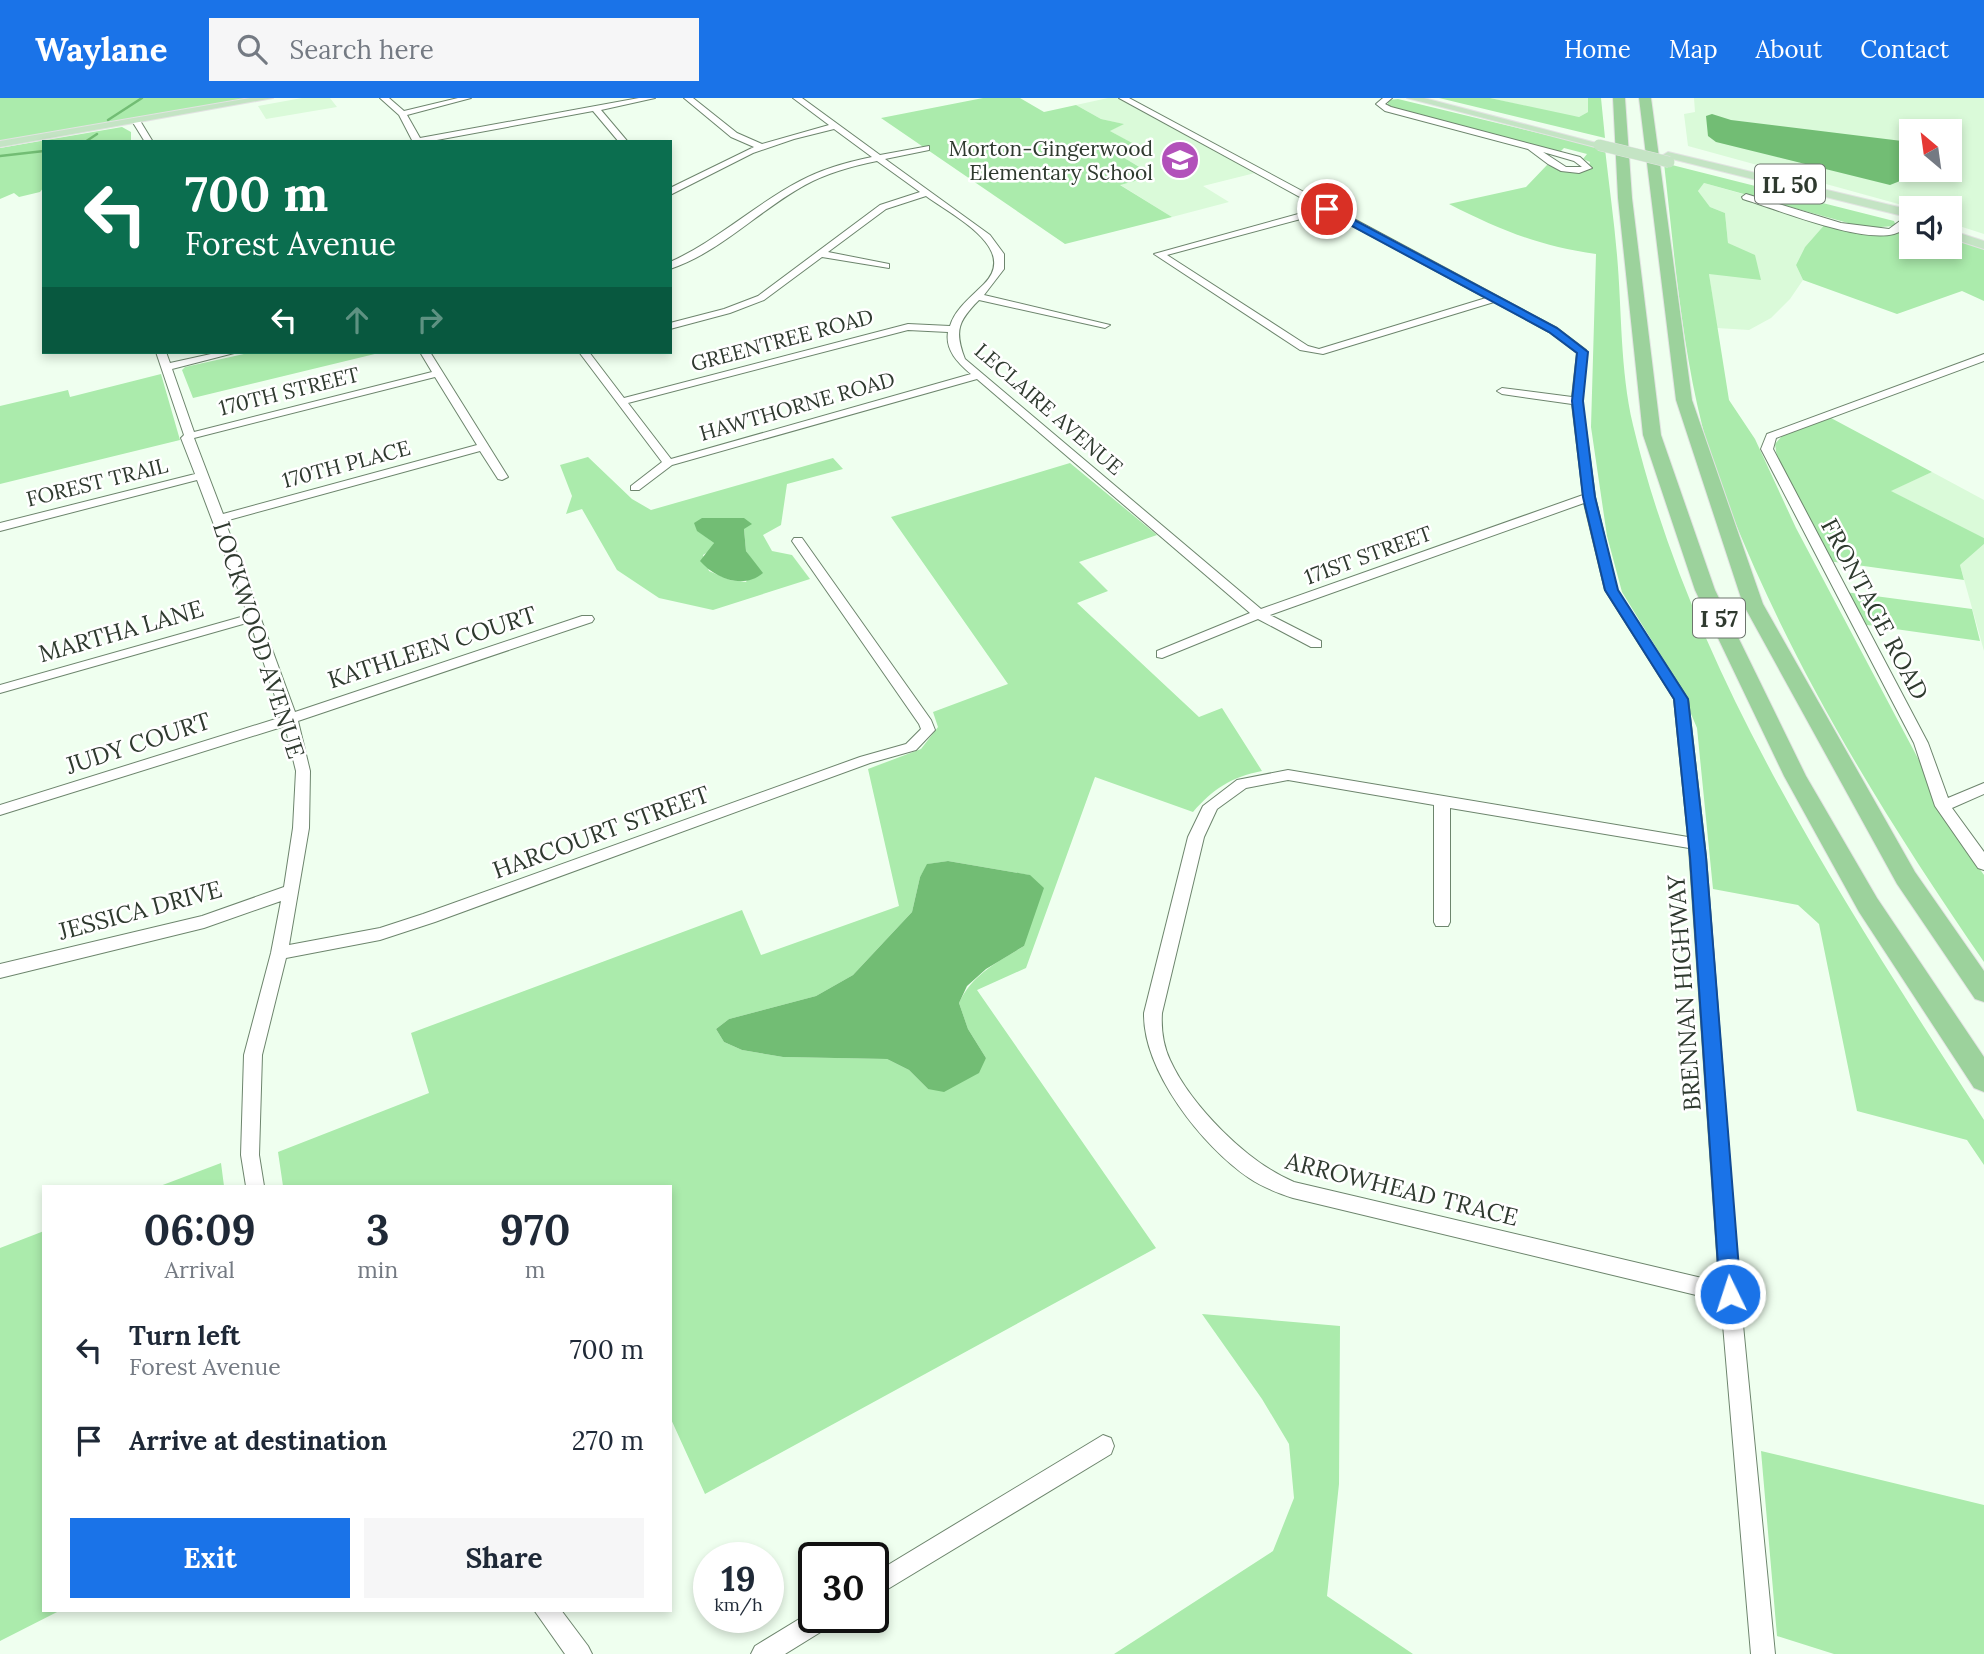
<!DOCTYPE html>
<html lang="en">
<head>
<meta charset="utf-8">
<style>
	body { margin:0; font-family:Lora,serif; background:#f6f6f7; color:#1f2937; height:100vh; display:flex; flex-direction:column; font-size:26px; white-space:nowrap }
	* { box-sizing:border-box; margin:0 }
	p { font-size:23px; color:#747a83 }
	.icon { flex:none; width:38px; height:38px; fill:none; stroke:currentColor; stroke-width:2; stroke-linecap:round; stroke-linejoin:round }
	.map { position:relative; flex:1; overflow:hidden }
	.drawer { position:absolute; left:42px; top:1087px; width:630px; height:427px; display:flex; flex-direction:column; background:#fff; border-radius:0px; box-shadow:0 4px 10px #0003 }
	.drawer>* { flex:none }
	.banner { position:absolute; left:42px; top:42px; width:630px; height:214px; border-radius:0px; box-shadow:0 4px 10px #0003; background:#0b6e4f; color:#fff; overflow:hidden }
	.needle { width:46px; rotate:331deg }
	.buttons { position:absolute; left:1899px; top:21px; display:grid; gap:14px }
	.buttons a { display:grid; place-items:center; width:63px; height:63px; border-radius:0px; background:#fff; box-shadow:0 4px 10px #0003; font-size:35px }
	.speed { position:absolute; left:693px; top:1444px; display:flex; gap:14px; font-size:35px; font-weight:700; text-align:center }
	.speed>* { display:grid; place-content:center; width:91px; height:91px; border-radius:50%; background:#fff; box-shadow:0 4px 10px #0003; line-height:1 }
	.speed small { font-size:18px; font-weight:400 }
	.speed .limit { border:4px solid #111; border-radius:10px; background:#fff; color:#111 }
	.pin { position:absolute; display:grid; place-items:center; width:60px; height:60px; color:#fff; margin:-30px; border:4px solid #fff; border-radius:50%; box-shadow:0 2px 7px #0007 }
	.me { position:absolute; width:77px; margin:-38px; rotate:356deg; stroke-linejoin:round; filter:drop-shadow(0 0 5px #0008) }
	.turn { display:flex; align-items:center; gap:24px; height:147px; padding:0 28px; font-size:32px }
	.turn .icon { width:91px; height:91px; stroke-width:2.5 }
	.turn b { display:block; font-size:49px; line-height:60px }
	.lanes { display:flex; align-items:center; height:66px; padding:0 28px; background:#0003; justify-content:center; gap:35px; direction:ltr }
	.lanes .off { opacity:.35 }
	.eta { display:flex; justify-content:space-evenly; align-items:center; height:119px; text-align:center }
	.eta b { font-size:42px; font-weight:800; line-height:49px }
	.cta { display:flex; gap:14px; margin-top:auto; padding:14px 28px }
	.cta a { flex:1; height:80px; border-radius:0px; background:#1a73e8; color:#fff; font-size:28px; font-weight:800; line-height:80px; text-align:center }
	.cta a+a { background:#f6f6f7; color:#1f2937 }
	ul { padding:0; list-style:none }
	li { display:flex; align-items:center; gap:21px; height:91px; padding:0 28px }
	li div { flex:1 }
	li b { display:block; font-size:26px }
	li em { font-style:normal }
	header { display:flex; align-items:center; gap:42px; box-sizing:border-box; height:98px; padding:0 35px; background:#1a73e8; color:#fff }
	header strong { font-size:33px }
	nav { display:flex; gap:38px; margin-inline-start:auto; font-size:24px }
	.search { width:490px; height:63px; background:#f6f6f7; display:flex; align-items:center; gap:18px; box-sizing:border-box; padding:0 24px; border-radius:0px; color:#747a83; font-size:26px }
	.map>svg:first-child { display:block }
	.built { fill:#dafad9; fill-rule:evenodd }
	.green { fill:#abebac; fill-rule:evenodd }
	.water { fill:#72bd74 }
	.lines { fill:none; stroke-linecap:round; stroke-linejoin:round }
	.stream { stroke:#72bd74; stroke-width:2.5 }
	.minor-casing { stroke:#6d856d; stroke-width:2 }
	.major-casing { stroke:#e2e3e2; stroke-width:2 }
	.highway-casing { stroke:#e2e3e2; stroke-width:2 }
	.minor { fill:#fff; fill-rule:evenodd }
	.major { fill:#c4e4c4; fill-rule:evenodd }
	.highway { fill:#9cd29c; fill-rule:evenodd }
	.major-bridge-casing { stroke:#e2e3e2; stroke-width:12; stroke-linecap:butt }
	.major-bridge { stroke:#c4e4c4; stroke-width:11 }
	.route { fill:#1a73e8; stroke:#114b97; stroke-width:2 }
	.labels { text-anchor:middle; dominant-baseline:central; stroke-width:5; stroke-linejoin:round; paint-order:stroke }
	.far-poi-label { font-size:21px; fill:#2f3a2f; stroke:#fff; text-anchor:end }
	.far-street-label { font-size:21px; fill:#2f3a2f; stroke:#fff }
	.shield { fill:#fff; stroke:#6d756d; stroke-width:2 }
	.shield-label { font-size:23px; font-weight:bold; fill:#2f3a2f }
	.street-label { font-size:24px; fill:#2f3a2f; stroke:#fff }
</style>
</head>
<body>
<header>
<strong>Waylane</strong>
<div class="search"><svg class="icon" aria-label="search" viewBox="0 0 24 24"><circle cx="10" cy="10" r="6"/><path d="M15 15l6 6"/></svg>Search here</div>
<nav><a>Home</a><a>Map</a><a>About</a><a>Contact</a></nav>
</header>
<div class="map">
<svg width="1984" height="1556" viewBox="0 0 1984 1556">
	<rect width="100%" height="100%" fill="#efffef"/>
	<path class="built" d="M302 0H330L337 9 266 21 258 8Z
		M1108 0H1117L1255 75 1203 88 1229 104 1172 119 1119 86 1145 80 1137 75 1145 72 1110 52 1133 46 1110 33 1123 26 1101 21 1076 7Z
		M1490 0H1588V14L1579 19 1568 18Z
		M1694 0H1984V136L1950 125V110H1913L1688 48 1684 16 1695 14ZM1911 33H1950V72H1911Z
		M1704 85 1830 121 1805 149 1796 167 1803 182 1790 201 1771 220 1749 232 1717 230 1709 176 1728 145 1725 115 1710 109 1698 93Z
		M1932 374 1984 402V440L1890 393Z
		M1984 446V553L1960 467Z"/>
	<path class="green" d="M0 0H253L0 43Z
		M983 0H1020L1044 14 1076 7 1101 21 1124 26 1110 33 1134 46 1111 52 1146 73 1138 75 1146 80 1120 87 1172 119 1065 146 881 20Z
		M1439 0H1490L1579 19 1588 14V0H1601L1605 40Z
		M1398 1 1605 51C1609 87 1614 122 1617 157 1622 214 1620 271 1633 327 1693 578 1846 808 1984 1022V1067L1967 1042 1857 1013 1819 826 1798 807 1713 791 1697 630 1678 585 1622 494 1607 438 1591 329 1596 156C1539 148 1500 132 1449 106L1526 89 1547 67 1572 74 1588 72 1590 64 1583 61 1587 56 1564 50 1560 54 1388 8V2Z
		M122 29 131 34V44H44V89L40 94 19 99 14 95 0 101V50Z
		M1664 65 1894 123 1896 128 1866 130 1704 85 1698 93 1710 109 1725 115 1728 145 1755 157 1761 182 1709 176 1729 302 1755 341 1796 430 1967 753 1984 777V864C1898 739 1817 610 1755 471 1735 425 1714 376 1702 327 1681 242 1674 153 1664 65Z
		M1827 124 1880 137 1911 132V149H1950V139L1984 151V203L1962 193 1897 216 1803 182 1796 167 1805 149Z
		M253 254H383L193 300 182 272 185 269Z
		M161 276 180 342 0 386V308L68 292 70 299Z
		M1831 320 1932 374 1891 393 1984 440V446L1960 467 1964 482 1828 463 1777 360 1775 346 1782 338Z
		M588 359 632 401 651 412 833 360 843 371 787 386 781 427 763 437 772 453 792 457 810 481 713 512 659 500 617 472 582 411 566 416 572 398 560 367ZM744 431 746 453 755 466 746 484 730 482 709 473 703 457 710 453 714 445 698 433Z
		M1070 365 1157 437 1079 464 1108 493 1077 505 1199 619 1222 610 1262 673C1231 679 1213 691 1193 714L1095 679 1026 870 977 892 1156 1150 705 1396 670 1319V1088H283L278 1054 429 995 411 935 742 812 761 857 899 808 868 671 921 651 938 629 933 614 1008 586 891 419ZM948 763 1029 777 1024 848C998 864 972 876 959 905L968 931 986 960 928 991 909 972 887 961 783 959 742 952 724 944 716 931 729 921 816 898 853 877 912 814 920 779 928 766Z
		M1845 494 1972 511 1980 543 1860 526Z
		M221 1065 224 1088H160Z
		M44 1133V1512H61L0 1543V1150Z
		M1202 1216 1340 1228 1339 1386 1327 1498 1413 1556H1114L1273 1453 1294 1400 1289 1346 1262 1301Z
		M1761 1353 1984 1407V1556H1834L1777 1538Z"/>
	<path class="water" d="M1712 16 1731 22 1902 43 1905 70 1900 83 1890 87 1716 44 1708 38 1706 18Z
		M702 420H744L752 426 744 431 746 453 763 475C743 492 715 480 700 463L714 445 697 433 694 425Z
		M948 763 1030 777 1044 790 1024 848 986 871 967 888 959 905 968 931 986 960 979 975 944 994 928 991 909 972 887 961 783 959 742 952 724 944 716 931 729 921 816 898 853 877 912 814 920 779 927 766Z"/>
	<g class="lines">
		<path class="stream" d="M108 22 142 0
			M85 44 97 36
			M0 58 44 53"/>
		<defs>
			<path id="minor" d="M380 0H389L404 13 458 0H471L407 17 420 40 639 0H655L601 12 628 44H619L593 13 426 44H413L399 17Z
				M684 0H693L737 35 762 46 829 27 793 0H802L880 57 929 48V52L885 61 990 137 1004 156V171L984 197 1110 227 1105 230 979 202C958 223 954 233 965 261L1261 511 1583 397 1572 306 1502 296 1497 293 1502 290 1572 299 1577 255 1549 234 1494 204 1323 256 1300 252 1154 156 1320 110 1119 0H1129L1557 230 1586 252 1582 303 1595 399 1617 492 1688 601 1706 759 1740 1196 1775 1556H1751L1721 1203 1293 1100C1278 1095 1262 1089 1249 1080 1202 1048 1143 973 1144 915L1188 739 1203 708 1237 682 1288 672 1688 739 1674 601 1605 492 1584 405 1270 517 1321 543V549H1311L1258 521 1162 560 1157 559V553L1250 515 977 281 672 367 639 392H631V388L662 364 579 254H589L624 300 908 226 950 228C955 211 971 199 984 186 1020 150 951 117 926 98L886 111 828 154 889 166V170L822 159 764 202 730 215 670 231V225L724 211 758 198 880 107 920 94 877 63C852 68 827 75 805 87 759 112 721 154 670 171V164C717 143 754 107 800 83 822 71 847 64 872 59L834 31 794 41 753 55 670 97V90L754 49 731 39ZM1327 114 1486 200 1319 251 1308 248 1167 157ZM908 232 948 234C945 252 958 265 971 276L671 361 628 305ZM1288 682 1434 707V824L1436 828H1448L1450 824V710L1689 750 1719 1184 1294 1084C1248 1065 1191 1008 1170 962 1163 947 1161 931 1162 915L1204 739 1217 711 1246 690Z
				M1383 0H1392L1385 6 1391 9 1580 59 1592 70 1579 75 1561 73 1548 66 1528 51 1385 13 1376 6ZM1543 54 1574 63 1582 69H1566Z
				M136 21H139L153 44H145L132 23Z
				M1746 96 1841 125 1889 131 1904 120H1910L1911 123C1906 129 1902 134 1894 136 1859 145 1779 112 1743 101L1742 99Z
				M156 254H166L170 265 220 254H238L172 271 194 334 432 274 420 254H430L508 379 502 382 498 381 480 353 225 423 295 614 582 518H592L594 521 592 524 298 623 310 673 309 730 289 847 380 830 423 816 860 659 906 646 921 631 919 626 792 443 794 440H802L931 622 935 632 916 652 870 665 435 824 380 842 286 860 262 957 259 1057 264 1088H246L241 1057 244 957 271 855 281 803 204 830 0 880V866L202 818 284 789 293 730 296 673 285 628 0 717V707L282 619 250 524 0 595V587L248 517 197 382 0 433V425L195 376 181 340 184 337ZM435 279 477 347 223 416 194 340Z
				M1984 256V263L1776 340 1773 351 1928 645 1948 700 1984 685V696L1952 710 1984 754V772L1978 770 1935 708 1914 645 1761 351 1767 336Z
				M1103 1337 1111 1340 1114 1348 1111 1356 873 1500V1476Z
				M534 1512H561L588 1548 592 1556H565Z
				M814 1512V1519H836L832 1527 785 1556H751L755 1548Z"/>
			<path id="major" d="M250 0H273L0 49V43Z
				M1407 0H1424L1604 47 1599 50Z
				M1668 54 1911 112V120L1664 59 1663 57Z
				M1950 132 1984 143V151L1950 140Z"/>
			<path id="highway" d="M1613 0H1625L1632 100 1661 337 1715 492 1806 678 1877 800 1984 959V994L1974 990 1859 814 1784 678 1695 492 1643 337 1618 100Z
				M1639 0H1651L1692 302 1763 506 1915 774 1984 873V904L1975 901 1897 786 1743 506 1676 302Z"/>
		</defs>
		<use href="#minor" class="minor-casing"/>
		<use href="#major" class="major-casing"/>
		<use href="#highway" class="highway-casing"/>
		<use href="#minor" class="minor"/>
		<use href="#major" class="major"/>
		<use href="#highway" class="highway"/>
		<defs>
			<path id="major-bridge" d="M1599 47 1669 64"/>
		</defs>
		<use href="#major-bridge" class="major-bridge-casing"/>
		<use href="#major-bridge" class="major-bridge"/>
	</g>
	<path class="route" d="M1324 109H1330L1557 230 1588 254 1583 303 1595 399 1618 492 1688 601 1706 759 1741 1196 1738 1203 1730 1206 1723 1203 1720 1196 1690 759 1674 601 1605 492 1583 399 1572 303 1577 255 1549 234 1324 113Z"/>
	<defs>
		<symbol id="school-disc" viewBox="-11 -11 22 22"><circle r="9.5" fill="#b251ba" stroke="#fff"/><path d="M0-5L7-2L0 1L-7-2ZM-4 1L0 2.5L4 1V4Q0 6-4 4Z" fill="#fff"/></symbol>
	</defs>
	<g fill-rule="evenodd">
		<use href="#school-disc" x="1158" y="40" width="44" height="44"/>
	</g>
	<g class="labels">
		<g class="far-poi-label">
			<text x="1153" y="50">Morton-Gingerwood<tspan x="1153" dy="24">Elementary School</tspan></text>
		</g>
		<g class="far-street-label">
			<text transform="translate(782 242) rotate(-15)">GREENTREE ROAD</text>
			<text transform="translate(289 293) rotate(-14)">170TH STREET</text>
			<text transform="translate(797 308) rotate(-16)">HAWTHORNE ROAD</text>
			<text transform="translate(1049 311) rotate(41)">LECLAIRE AVENUE</text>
			<text transform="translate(346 366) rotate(-15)">170TH PLACE</text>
			<text transform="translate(97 384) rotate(-14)">FOREST TRAIL</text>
			<text transform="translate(1368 457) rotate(-20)">171ST STREET</text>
		</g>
		<g class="shield">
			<rect x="1755" y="66.5" width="70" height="39" rx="5"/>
			<rect x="1693" y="500.5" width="52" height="39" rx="5"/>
		</g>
		<g class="shield-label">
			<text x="1790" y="86">IL 50</text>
			<text x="1719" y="520">I 57</text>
		</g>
		<g class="street-label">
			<text transform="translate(1875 511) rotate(62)">FRONTAGE ROAD</text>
			<text transform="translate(121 533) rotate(-16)">MARTHA LANE</text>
			<text transform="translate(259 542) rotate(72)">LOCKWOOD AVENUE</text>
			<text transform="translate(432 549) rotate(-18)">KATHLEEN COURT</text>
			<text transform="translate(138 645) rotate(-18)">JUDY COURT</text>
			<text transform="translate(601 734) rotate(-20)">HARCOURT STREET</text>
			<text transform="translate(140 812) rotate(-15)">JESSICA DRIVE</text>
			<text transform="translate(1684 895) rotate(-94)">BRENNAN HIGHWAY</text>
			<text transform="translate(1402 1091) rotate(14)">ARROWHEAD TRACE</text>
		</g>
	</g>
</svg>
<div class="buttons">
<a><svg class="needle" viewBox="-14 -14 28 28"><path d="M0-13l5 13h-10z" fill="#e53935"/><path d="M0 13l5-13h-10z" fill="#747a83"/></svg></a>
<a><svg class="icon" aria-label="sound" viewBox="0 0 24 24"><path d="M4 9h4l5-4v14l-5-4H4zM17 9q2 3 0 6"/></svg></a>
</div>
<div class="speed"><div>19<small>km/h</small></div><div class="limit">30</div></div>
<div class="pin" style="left:1327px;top:111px;background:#d93025"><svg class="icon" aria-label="arrive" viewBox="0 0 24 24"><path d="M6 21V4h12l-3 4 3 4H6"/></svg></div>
<svg class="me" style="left:1730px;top:1196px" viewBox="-20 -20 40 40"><circle r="17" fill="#1a73e8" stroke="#fff" stroke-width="3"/><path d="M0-11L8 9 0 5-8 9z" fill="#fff"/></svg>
<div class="banner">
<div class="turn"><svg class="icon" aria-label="left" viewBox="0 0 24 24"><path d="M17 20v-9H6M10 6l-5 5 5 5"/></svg><div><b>700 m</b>Forest Avenue</div></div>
<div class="lanes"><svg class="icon" aria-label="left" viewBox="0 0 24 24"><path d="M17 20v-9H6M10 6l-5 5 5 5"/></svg><svg class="icon off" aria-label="ahead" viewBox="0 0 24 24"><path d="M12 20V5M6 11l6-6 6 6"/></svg><svg class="icon off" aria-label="right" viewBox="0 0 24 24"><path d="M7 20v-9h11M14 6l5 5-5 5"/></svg></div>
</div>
<section class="drawer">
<div class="eta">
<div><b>06:09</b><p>Arrival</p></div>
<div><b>3</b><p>min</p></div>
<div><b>970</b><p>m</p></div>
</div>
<ul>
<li><svg class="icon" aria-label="left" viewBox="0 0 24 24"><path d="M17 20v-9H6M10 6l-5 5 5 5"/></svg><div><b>Turn left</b><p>Forest Avenue</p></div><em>700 m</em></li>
<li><svg class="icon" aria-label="arrive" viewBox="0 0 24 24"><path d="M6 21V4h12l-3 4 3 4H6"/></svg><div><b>Arrive at destination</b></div><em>270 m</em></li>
</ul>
<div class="cta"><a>Exit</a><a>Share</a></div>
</section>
</div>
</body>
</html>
